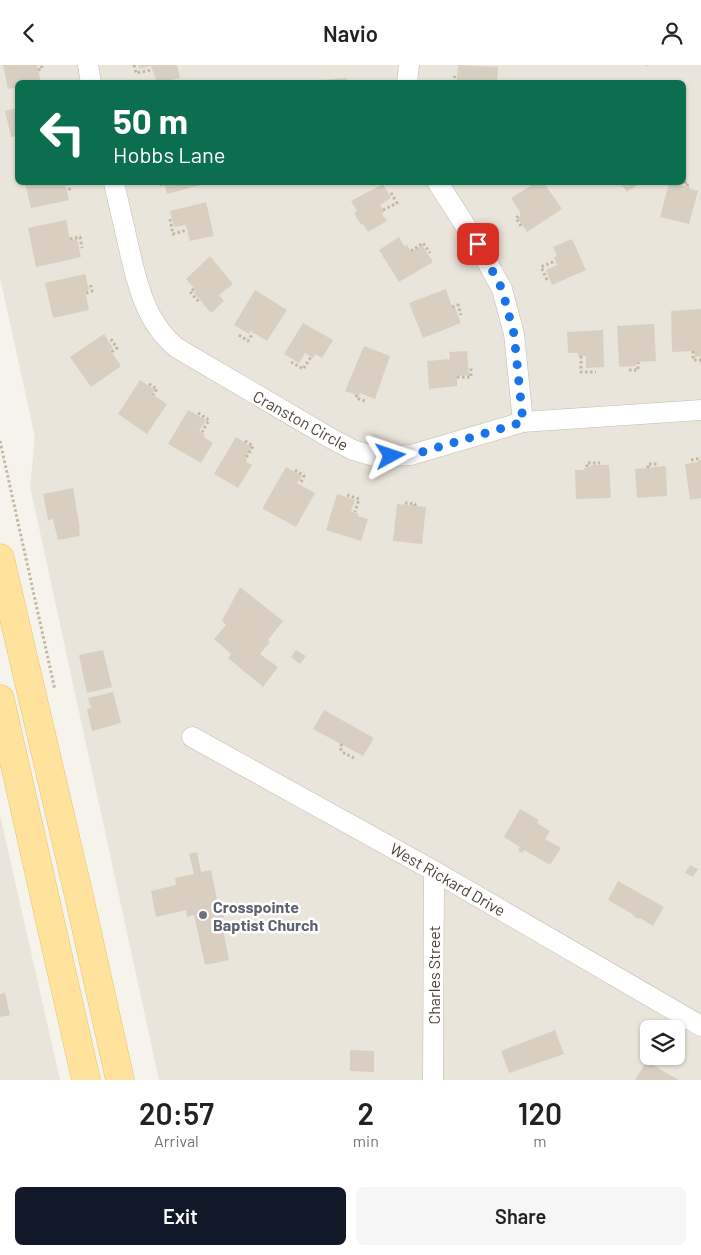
<!DOCTYPE html>
<html lang="en">
<head>
<meta charset="utf-8">
<style>
	body { margin:0; font-family:Barlow,sans-serif; background:#f6f6f6; color:#222; height:100vh; display:flex; flex-direction:column; font-size:19px; white-space:nowrap }
	* { box-sizing:border-box; margin:0 }
	p { font-size:16px; color:#767676 }
	.icon { flex:none; width:28px; height:28px; fill:none; stroke:currentColor; stroke-width:2; stroke-linecap:round; stroke-linejoin:round }
	.map { position:relative; height:1015px; overflow:hidden }
	.details { display:flex; flex-direction:column; background:#fff; flex:1 }
	.details>* { flex:none }
	.banner { position:absolute; left:15px; top:15px; width:671px; height:105px; border-radius:8px; box-shadow:0 1px 4px #0004; background:#0b6e4f; color:#fff; overflow:hidden }
	.controls { position:absolute; left:640px; top:955px; display:grid; gap:10px }
	.controls a { display:grid; place-items:center; width:45px; height:45px; border-radius:8px; background:#fff; box-shadow:0 1px 4px #0004; font-size:25px }
	.pin { position:absolute; display:grid; place-items:center; width:42px; height:42px; color:#fff; margin:-21px; border-radius:10px; box-shadow:0 2px 8px #0006 }
	.me { position:absolute; width:55px; margin:-28px; rotate:85deg; stroke-linejoin:round; filter:drop-shadow(0 0 4px #0008) }
	.turn { display:flex; align-items:center; gap:18px; height:105px; padding:0 15px; font-size:22px }
	.turn .icon { width:65px; height:65px; stroke-width:2.5 }
	.turn b { display:block; font-size:35px; line-height:42px }
	.eta { display:flex; justify-content:space-evenly; align-items:center; height:85px; text-align:center }
	.eta b { font-size:30px; font-weight:600; line-height:35px }
	.button { display:flex; gap:10px; margin-top:auto; padding:10px 15px }
	.button a { flex:1; height:58px; border-radius:8px; background:#111827; color:#fff; font-size:20px; font-weight:600; line-height:58px; text-align:center }
	.button a+a { background:#f6f6f6; color:#222 }
	header { display:flex; justify-content:space-between; align-items:center; height:65px; padding:0 15px; background:#fff; font-size:22px; font-weight:600 }
	.map>svg:first-child { display:block }
	.residential { fill:#eae5da; fill-rule:evenodd }
	.building { fill:#d8cfc1 }
	.lines { fill:none; stroke-linecap:round; stroke-linejoin:round }
	.street-casing { stroke:#c2bbae; stroke-width:21 }
	.primary-casing { stroke:#e6c16a; stroke-width:29 }
	.path { stroke:#c4b79f; stroke-width:3; stroke-dasharray:2.5 2.5; stroke-linecap:butt }
	.street { stroke:#fff; stroke-width:20 }
	.primary { stroke:#ffe39c; stroke-width:28 }
	.route { stroke:#1a73e8; stroke-width:9; stroke-dasharray:0 16.2 }
	.worship-dot { fill:#6b7280; stroke:#fff; stroke-width:2 }
	.labels { text-anchor:middle; dominant-baseline:central; stroke-width:5; stroke-linejoin:round; paint-order:stroke }
	.street-label { font-size:16px; fill:#4b4439; stroke:#fff }
	.worship-label { font-size:16px; font-weight:bold; fill:#5b616d; stroke:#fff; text-anchor:start }
</style>
</head>
<body>
<header><svg class="icon" aria-label="back" viewBox="0 0 24 24"><path d="M15 5l-7 7 7 7"/></svg>Navio<svg class="icon" aria-label="person" viewBox="0 0 24 24"><circle cx="12" cy="8" r="4"/><path d="M4 21q1-7 8-7t8 7"/></svg></header>
<div class="map">
<svg width="701" height="1015" viewBox="0 0 701 1015">
	<rect width="100%" height="100%" fill="#f6f3ec"/>
	<path class="residential" d="M0 0H701V1015H159L30 421 35 372 0 213ZM18 18H684V118H18ZM649 964H676V991H649Z
		M0 750 60 1015H0Z"/>
	<path class="building" d="M3 0H37L41 17 18 18V22L8 24Z
		M138 0H177L180 13 157 18 151 1 139 4Z
		M458 0 498 2 497 18 457 16Z
		M347 13V18H322L321 15Z
		M18 43V71L11 72 5 46Z
		M25 118H65L69 135 31 143Z
		M164 118H203L204 119 167 129Z
		M535 118H544L562 144 527 167 518 153 522 150 511 133Z
		M620 118H640L627 127Z
		M669 118 690 122V124L698 126 689 159 660 152Z
		M383 119 391 133 380 140 384 147 382 149 387 156 368 167 363 159 361 160 354 148 357 146 351 136Z
		M206 137 214 171 190 176 186 160 174 162 170 146Z
		M66 155 70 175 77 174 81 192 36 202 28 163Z
		M399 172 404 181 407 180 411 187 422 180 433 197 399 217 379 185Z
		M572 174 586 205 552 220 546 205 557 200 554 192 557 191 553 182Z
		M210 191 233 219 219 230 224 236 211 248 194 228 196 226 186 214Z
		M85 209 89 225 85 226 89 245 53 253 45 218Z
		M446 224 452 242H455L461 258 423 273 409 238Z
		M255 225 287 245 267 276 251 266 249 269 234 260Z
		M701 244V291L695 292 694 286 672 287 671 246Z
		M303 258 333 275 322 293 315 289 313 293 305 288 299 298 284 289Z
		M654 259 656 296 636 297V301L619 302 617 261Z
		M603 265 604 302 586 303V291H578V288H568L567 267Z
		M104 269 113 283 110 285 121 301 91 322 70 292Z
		M364 281 390 291 375 334 360 328 359 331 345 326Z
		M467 286 469 310 457 311V321L429 324 427 296 450 294 449 287Z
		M140 315 155 325 152 329 167 339 147 369 118 349Z
		M188 345 206 355 199 366 205 369 204 372 213 378 201 398 168 379Z
		M236 372 252 382 245 393 247 394 246 397 252 400 238 423 214 409Z
		M698 395H701V433L690 435 685 399 698 397Z
		M591 400H609L611 433 576 434 575 405H584V403L591 402Z
		M666 401 667 431 637 433 635 404Z
		M286 402 302 411 297 418 315 428 296 462 263 444V442Z
		M73 423 80 464H79L80 471 58 475 53 454 48 455 43 429Z
		M337 429 355 435 351 446 359 449 358 451 368 454 361 476 326 465Z
		M397 439 426 442 422 479 393 476Z
		M240 522 283 556 268 575 270 577 260 589 278 602 263 622 228 593 231 589 214 574 226 560 222 556Z
		M103 585 112 622 87 628 79 590Z
		M296 585 306 591 300 599 291 592Z
		M113 627 121 658 92 666 87 644 91 643 88 633Z
		M324 645 374 673 363 691 313 664Z
		M520 744 539 755 537 758 550 766 545 774 561 783 550 800 524 785 522 788 518 785 520 782 504 772Z
		M197 787 201 807 211 805 219 844 222 843 224 852 221 853 229 895 205 900 194 850 187 852 186 845 156 852 151 826 176 820 175 813 194 809 189 789Z
		M690 800 698 804 693 812 685 808Z
		M618 816 664 842 653 861 640 853 639 854 633 851 634 850 608 835Z
		M5 928 10 950 0 952V929Z
		M555 965 564 989 509 1008 501 986Z
		M350 985 374 986V1007L350 1006Z
		M647 996 663 1006 679 1015H635Z"/>
	<g class="lines">
		<defs>
			<path id="street" d="M88 0 91 18
				M407 18 409 0
				M114 118C118 135 122 152 126 170 135 210 143 256 177 283L332 374 353 385 377 392 411 390 523 357 701 345
				M438 118 477 179 502 224 514 269 523 357
				M192 672 434 806 701 961
				M433 1015 434 806"/>
			<path id="primary" d="M0 493 79 831 120 1015
				M0 634 86 1015"/>
		</defs>
		<use href="#street" class="street-casing"/>
		<use href="#primary" class="primary-casing"/>
		<path class="path" d="M134 0 136 8 152 5
			M646 0H647
			M38 5 42 4 41 0
			M454 18 455 9
			M684 117 688 118 687 121
			M68 118 70 126
			M161 118 162 121
			M383 145 397 138 390 126
			M170 154 173 169 187 165
			M521 161 516 153 521 149
			M70 174 80 172 82 183
			M411 186 423 178 430 188
			M547 215 541 202 555 196
			M194 224 190 227 199 237
			M86 228 92 226 90 218
			M452 242 458 240 461 250
			M239 270 248 276 253 268
			M111 274 117 283 111 287
			M693 286V295H701
			M581 291V307H596
			M291 297 303 304 311 292
			M629 305H638V297
			M457 312H471V303
			M149 319 157 324 153 330
			M357 330 356 333 365 336
			M198 348 209 355 202 367
			M0 376 55 625
			M245 376 253 381 246 393
			M691 395 701 393
			M587 402V398H600
			M648 403V399H658
			M295 405 304 411 300 419
			M347 430 359 434 355 447
			M405 438 415 439V441
			M342 679 340 682 342 687 354 693"/>
		<use href="#street" class="street"/>
		<use href="#primary" class="primary"/>
	</g>
	<g class="lines">
		<path class="route" d="M391 391 411 390 422 387 523 357 514 269 502 224 478 179"/>
	</g>
	<circle class="worship-dot" cx="203" cy="850" r="5"/>
	<g class="labels">
		<g class="street-label">
			<text transform="translate(301 355) rotate(29)">Cranston Circle</text>
			<text transform="translate(448 814) rotate(30)">West Rickard Drive</text>
			<text transform="translate(433 910) rotate(-90)">Charles Street</text>
		</g>
		<g class="worship-label">
			<text x="213" y="841">Crosspointe<tspan x="213" dy="18">Baptist Church</tspan></text>
		</g>
	</g>
</svg>
<div class="controls">
<a><svg class="icon" aria-label="layers" viewBox="0 0 24 24"><path d="M12 4l9 5-9 5-9-5zM3 14l9 5 9-5"/></svg></a>
</div>
<div class="pin" style="left:478px;top:179px;background:#d93025"><svg class="icon" aria-label="arrive" viewBox="0 0 24 24"><path d="M6 21V4h12l-3 4 3 4H6"/></svg></div>
<svg class="me" style="left:391px;top:391px" viewBox="-20 -20 40 40"><path d="M0-17L14 15 0 8-14 15z" fill="#1a73e8" stroke="#fff" stroke-width="4"/></svg>
<div class="banner">
<div class="turn"><svg class="icon" aria-label="left" viewBox="0 0 24 24"><path d="M17 20v-9H6M10 6l-5 5 5 5"/></svg><div><b>50 m</b>Hobbs Lane</div></div>
</div>
</div>
<section class="details">
<div class="eta">
<div><b>20:57</b><p>Arrival</p></div>
<div><b>2</b><p>min</p></div>
<div><b>120</b><p>m</p></div>
</div>
<div class="button"><a>Exit</a><a>Share</a></div>
</section>
</body>
</html>
